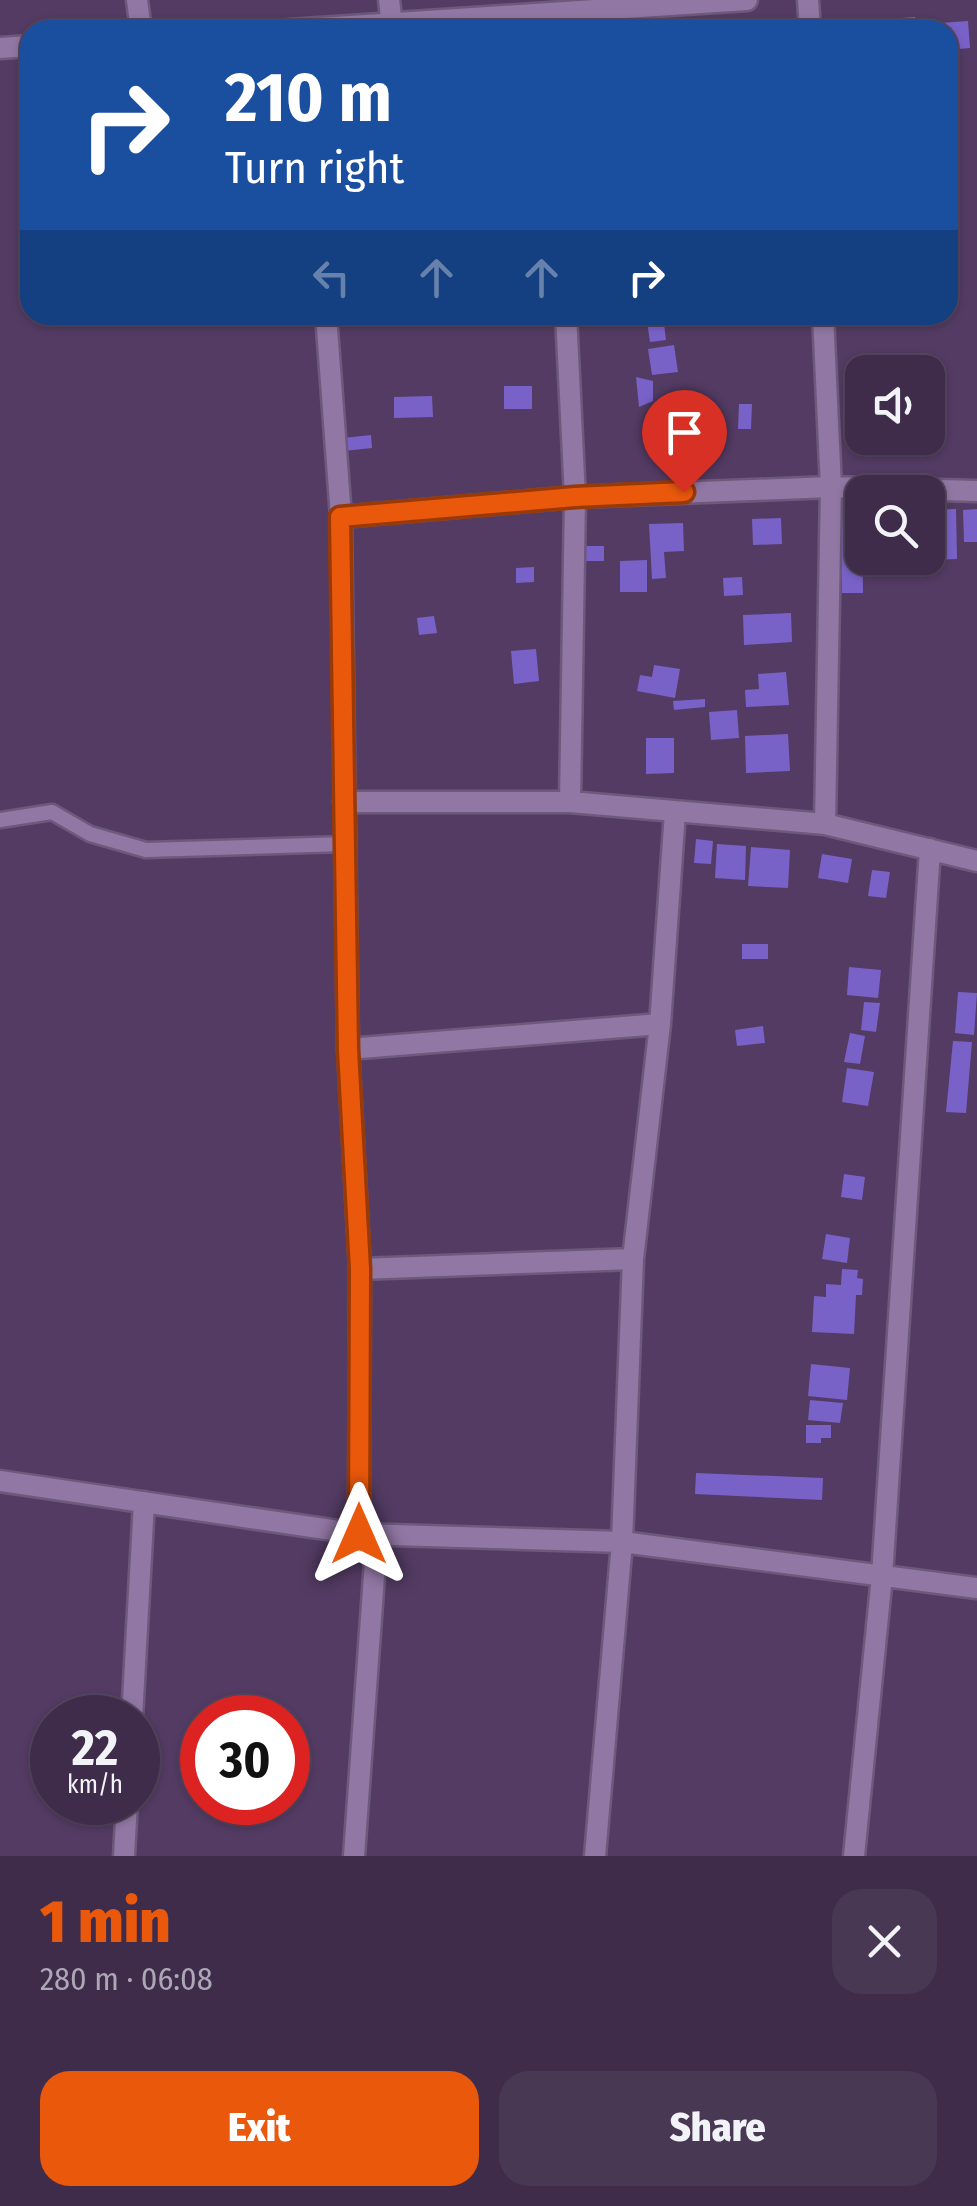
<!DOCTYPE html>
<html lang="en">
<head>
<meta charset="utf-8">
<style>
	body { margin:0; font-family:"Fira Sans Condensed",sans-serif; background:#493854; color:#f1f3f6; height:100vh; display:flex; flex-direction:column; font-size:38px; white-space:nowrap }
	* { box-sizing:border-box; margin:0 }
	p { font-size:32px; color:#ada7b5 }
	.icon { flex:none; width:55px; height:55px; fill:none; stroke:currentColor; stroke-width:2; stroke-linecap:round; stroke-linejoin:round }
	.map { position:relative; height:1856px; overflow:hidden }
	.drawer { display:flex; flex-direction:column; background:#3e2c4a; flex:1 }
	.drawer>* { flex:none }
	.hud { position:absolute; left:20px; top:20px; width:938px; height:305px; border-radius:30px; box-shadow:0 2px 8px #0004,0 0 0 2px #574862; background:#1a4fa0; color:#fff; overflow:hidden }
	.buttons { position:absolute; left:845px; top:355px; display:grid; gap:20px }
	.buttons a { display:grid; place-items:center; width:100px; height:100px; border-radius:20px; background:#3e2c4a; box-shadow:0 2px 8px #0004,0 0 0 2px #574862; font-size:50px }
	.speed { position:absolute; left:30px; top:1695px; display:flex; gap:20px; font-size:50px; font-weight:700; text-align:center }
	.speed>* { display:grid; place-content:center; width:130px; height:130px; border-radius:50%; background:#3e2c4a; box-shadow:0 2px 8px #0004,0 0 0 2px #574862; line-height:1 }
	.speed small { font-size:25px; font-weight:400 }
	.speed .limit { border:15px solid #d22; background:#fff; color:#111 }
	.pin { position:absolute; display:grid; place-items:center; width:85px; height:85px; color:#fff; margin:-102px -42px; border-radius:50% 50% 50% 0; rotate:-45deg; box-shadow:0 0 10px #0007 }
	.pin .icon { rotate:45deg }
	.me { position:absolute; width:110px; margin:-55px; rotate:0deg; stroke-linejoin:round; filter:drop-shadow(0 0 8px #0008) }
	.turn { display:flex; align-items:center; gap:35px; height:210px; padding:0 40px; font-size:45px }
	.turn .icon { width:130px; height:130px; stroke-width:2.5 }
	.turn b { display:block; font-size:70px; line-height:85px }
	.lanes { display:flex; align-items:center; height:95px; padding:0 40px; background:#0003; justify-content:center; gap:50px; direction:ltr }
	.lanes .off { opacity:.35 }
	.round { display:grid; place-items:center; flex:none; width:105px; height:105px; border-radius:30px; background:#493854 }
	.headline { display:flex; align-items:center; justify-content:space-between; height:170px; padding:0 40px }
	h1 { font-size:60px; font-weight:800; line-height:75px; color:#ea580c }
	.primary-button { display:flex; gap:20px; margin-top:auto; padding:20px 40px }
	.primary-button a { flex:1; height:115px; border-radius:30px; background:#ea580c; color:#fff; font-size:40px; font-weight:800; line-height:115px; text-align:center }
	.primary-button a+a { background:#493854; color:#f1f3f6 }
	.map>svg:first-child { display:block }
	.building { fill:#7962c7 }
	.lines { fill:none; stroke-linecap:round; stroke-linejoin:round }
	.service-casing { stroke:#6d597b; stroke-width:19 }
	.minor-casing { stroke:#6d597b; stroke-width:25 }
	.service { stroke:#9177a3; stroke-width:14 }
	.minor { stroke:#9177a3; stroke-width:20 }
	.route-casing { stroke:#983908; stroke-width:25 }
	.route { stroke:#ea580c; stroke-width:18 }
</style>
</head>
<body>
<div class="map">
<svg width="977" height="1856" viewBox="0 0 977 1856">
	<rect width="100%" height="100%" fill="#533b63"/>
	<path class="building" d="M915 17 916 30H888L887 19Z
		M884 19V30H858L857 20Z
		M968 21 970 48 948 50V30H941L940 23Z
		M646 315H663L666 340 650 342Z
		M674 345 678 372 652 375 648 349Z
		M636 377 653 381V401L639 407Z
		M504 386H532V409H504Z
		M432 396 433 417 394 418V397Z
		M739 404H752L751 429H738Z
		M654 405H669L670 429H655Z
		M371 435 372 448 344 451 343 438Z
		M956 509 957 559 932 560 930 510Z
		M977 509V542H964L963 510Z
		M781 518 782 544 753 545 752 519Z
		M842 519H862L863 593H842Z
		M683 523 684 551 664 552 666 578 652 579 649 524Z
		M582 546H604V561H582Z
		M647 560V592H620V561Z
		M534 567V582L516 583V568Z
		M742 577 743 595 724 596 723 578Z
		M791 613 792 642 744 645 743 615Z
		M434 616 437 633 419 635 417 618Z
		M536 649 539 681 514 684 511 651Z
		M654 665 680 669 675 698 637 691 640 675 652 677Z
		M786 672 789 705 746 707 745 690 759 689 758 674Z
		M705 699V707L674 710 673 701Z
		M737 710 739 738 711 740 709 712Z
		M788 734 790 771 746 773 745 736Z
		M646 738H674V773L646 774Z
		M696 839 713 841 711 864 694 863Z
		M717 844 746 846 745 880 715 878Z
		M751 847 790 850 788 888 748 886Z
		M822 854 852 859 848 883 818 878Z
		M872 870 890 872 886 898 868 896Z
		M742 944H768V959H742Z
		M849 967 881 970 878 998 847 995Z
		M958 992 977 993 974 1035 955 1033Z
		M864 1002 880 1003 876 1032 861 1030Z
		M763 1026 765 1043 737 1046 735 1030Z
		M850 1033 865 1036 860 1064 844 1062Z
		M953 1041 972 1042 966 1113 946 1112Z
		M847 1068 874 1072 868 1106 842 1102Z
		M844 1174 865 1177 862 1200 841 1197Z
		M826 1234 850 1238 847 1263 822 1259Z
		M842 1269 858 1270 857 1278 863 1279 862 1295H856L854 1334 812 1332 814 1296 826 1297V1284L841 1285Z
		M811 1364 850 1368 847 1400 808 1396Z
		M810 1400 843 1403 840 1423 808 1420Z
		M806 1425H831V1438H821V1443H806Z
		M696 1473 823 1478 822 1500 695 1494Z"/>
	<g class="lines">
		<defs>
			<path id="service" d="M0 820 52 812 90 834 146 850 345 844"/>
			<path id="minor" d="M137 0 141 30
				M389 0 392 25
				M808 0 810 30
				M289 30 747 0
				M0 48 30 46
				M326 315 341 517 348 1049 360 1269 359 1534
				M566 315 575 497 570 802
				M823 315 831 487 825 824
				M341 517 575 497 831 487 977 491
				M344 802H570L825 824 977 861
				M348 1049 660 1024
				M360 1269 633 1259
				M0 1481 359 1534 622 1542 977 1588
				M132 1718 144 1502
				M124 1856 127 1802
				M354 1856 377 1534
				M595 1856 622 1542 633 1259 660 1024 675 812
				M854 1856 882 1576 930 849"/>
		</defs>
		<use href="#service" class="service-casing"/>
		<use href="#minor" class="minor-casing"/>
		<use href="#service" class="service"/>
		<use href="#minor" class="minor"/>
	</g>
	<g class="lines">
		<defs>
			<path id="route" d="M359 1534 360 1269 348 1050 340 517 575 497 684 492"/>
		</defs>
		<use href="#route" class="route-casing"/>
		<use href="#route" class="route"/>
	</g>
</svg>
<div class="buttons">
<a><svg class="icon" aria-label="sound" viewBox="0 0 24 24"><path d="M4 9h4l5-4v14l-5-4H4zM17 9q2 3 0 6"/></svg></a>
<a><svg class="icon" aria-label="search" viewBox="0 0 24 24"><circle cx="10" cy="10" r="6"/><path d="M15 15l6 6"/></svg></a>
</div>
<div class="speed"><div>22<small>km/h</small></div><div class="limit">30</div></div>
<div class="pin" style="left:684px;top:492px;background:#d93025"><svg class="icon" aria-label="arrive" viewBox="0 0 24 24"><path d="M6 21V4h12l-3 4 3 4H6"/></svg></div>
<svg class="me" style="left:359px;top:1534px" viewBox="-20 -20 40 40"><path d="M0-17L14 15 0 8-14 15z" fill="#ea580c" stroke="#fff" stroke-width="4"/></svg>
<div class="hud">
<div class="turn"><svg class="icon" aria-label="right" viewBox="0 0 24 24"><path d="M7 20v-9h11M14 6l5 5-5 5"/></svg><div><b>210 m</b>Turn right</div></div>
<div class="lanes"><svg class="icon off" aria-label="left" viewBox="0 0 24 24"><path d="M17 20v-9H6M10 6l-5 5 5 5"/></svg><svg class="icon off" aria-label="ahead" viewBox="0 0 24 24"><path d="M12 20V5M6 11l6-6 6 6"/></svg><svg class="icon off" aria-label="ahead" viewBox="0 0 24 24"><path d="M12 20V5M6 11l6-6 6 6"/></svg><svg class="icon" aria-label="right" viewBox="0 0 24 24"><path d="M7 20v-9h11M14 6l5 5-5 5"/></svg></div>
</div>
</div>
<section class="drawer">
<div class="headline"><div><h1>1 min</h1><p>280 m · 06:08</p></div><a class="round"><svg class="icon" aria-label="close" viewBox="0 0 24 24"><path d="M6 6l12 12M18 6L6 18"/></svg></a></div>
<div class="primary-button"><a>Exit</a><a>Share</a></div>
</section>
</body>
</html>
